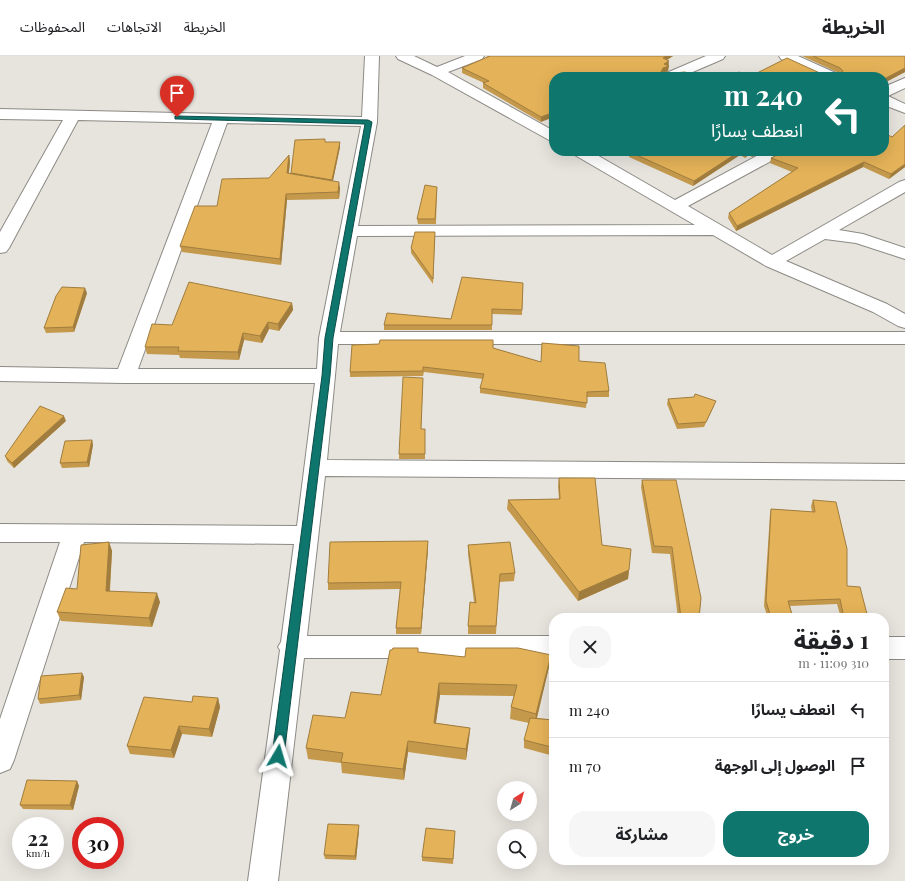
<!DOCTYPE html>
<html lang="ar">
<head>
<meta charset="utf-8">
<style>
	body { margin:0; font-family:"Playfair Display","Noto Sans Arabic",serif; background:#f6f6f6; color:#202124; direction:rtl; height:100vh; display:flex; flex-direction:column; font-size:15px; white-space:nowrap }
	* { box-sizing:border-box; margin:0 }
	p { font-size:13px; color:#757577 }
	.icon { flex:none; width:22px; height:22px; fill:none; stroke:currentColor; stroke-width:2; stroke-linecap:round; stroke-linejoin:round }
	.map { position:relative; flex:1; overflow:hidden; direction:ltr }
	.side { position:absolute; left:549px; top:557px; width:340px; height:252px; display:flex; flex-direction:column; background:#fff; border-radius:16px; box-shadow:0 4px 16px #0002; direction:rtl }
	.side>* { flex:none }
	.banner { position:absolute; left:549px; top:16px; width:340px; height:84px; border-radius:16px; box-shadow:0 4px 16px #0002; direction:rtl; background:#0f766e; color:#fff; overflow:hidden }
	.needle { width:26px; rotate:37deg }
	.tools { position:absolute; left:497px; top:725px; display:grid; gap:8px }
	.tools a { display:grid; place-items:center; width:40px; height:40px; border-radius:50%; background:#fff; box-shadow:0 4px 16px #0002; font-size:20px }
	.speed { position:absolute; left:12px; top:761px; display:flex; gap:8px; font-size:20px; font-weight:700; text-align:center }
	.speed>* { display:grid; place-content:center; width:52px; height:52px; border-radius:50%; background:#fff; box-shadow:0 4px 16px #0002; line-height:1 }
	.speed small { font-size:10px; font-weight:400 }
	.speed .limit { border:6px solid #d22; background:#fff; color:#111 }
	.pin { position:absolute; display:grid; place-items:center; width:34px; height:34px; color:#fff; margin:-41px -17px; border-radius:50% 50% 50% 0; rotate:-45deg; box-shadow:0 0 4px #0007 }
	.pin .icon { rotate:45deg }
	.me { position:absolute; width:44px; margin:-22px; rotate:7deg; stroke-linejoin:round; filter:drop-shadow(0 0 3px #0008) }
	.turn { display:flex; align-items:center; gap:14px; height:84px; padding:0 20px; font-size:18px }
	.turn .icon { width:52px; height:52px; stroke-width:2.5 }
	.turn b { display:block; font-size:28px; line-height:34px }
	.round { display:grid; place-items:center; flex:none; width:42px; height:42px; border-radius:16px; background:#f6f6f6 }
	.head { display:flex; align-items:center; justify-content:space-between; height:68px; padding:0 20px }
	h1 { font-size:24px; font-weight:700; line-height:30px }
	.cta { display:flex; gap:8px; margin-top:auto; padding:8px 20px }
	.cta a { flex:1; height:46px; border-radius:16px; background:#0f766e; color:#fff; font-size:16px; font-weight:700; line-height:46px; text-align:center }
	.cta a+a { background:#f6f6f6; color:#202124 }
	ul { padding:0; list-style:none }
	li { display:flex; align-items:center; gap:12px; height:56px; padding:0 20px; border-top:1px solid #e0e0e0 }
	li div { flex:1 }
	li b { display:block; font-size:15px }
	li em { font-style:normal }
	header { display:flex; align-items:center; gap:24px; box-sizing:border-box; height:56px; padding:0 20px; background:#fff; border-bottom:1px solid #e0e0e0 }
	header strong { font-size:19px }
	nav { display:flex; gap:22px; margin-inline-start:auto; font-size:14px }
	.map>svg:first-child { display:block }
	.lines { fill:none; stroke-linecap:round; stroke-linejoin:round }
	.minor-casing { stroke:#8d8a85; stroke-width:2 }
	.minor { fill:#fff; fill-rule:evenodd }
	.wall { fill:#c4994c }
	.shaded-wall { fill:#a07d3e }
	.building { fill:#e4b258; stroke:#a07d3e }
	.route { fill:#0f766e; stroke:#0a4d48 }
</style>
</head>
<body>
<header>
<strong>الخريطة</strong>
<nav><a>الخريطة</a><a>الاتجاهات</a><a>المحفوظات</a></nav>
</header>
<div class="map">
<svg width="905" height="825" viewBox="0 0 905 825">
	<rect width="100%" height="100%" fill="#e7e4de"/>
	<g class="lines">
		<defs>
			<path id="minor" d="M365 0H379L377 66 358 170 695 169 573 98 571 95H590L675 144 766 95H786L784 98 688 150 772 199 899 126 905 124V136L839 174 863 178 905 192V203L856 187 825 183 786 205 887 248 905 258V272L898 270 873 256 766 210 713 179 357 180 340 276H905V288H338L327 404 905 408V424L325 420 307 580H554V602H304L278 825H248L280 594 278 591 281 586 294 488 84 486 14 704 10 713 0 717V663L60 486H0V468L297 470 315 327H125L0 325V311L118 313 212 67 78 64 9 192 6 196 0 197V176L63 64 0 63V53L362 61ZM227 67 361 70 319 282 317 313H138Z
				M396 0H414L437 11 465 0H484L482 3 448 16 554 75V86L549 84 432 19 398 3Z
				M706 0H725L723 3 681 21H662L664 18Z
				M779 0H798L838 18 840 21H821L781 3Z
				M905 22V32L888 40 905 48V57L884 49V31Z
				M884 581H905V603H884Z"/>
		</defs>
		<use href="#minor" class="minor-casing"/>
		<use href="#minor" class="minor"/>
	</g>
	<path class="wall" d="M486 0H673L667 4 669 10 668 15 663 18 697 21H554L541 66 483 32V27H484L462 17V12L488 1Z
		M802 0H905V16L884 27V21L751 20 822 18H839V17Z
		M325 86H340V91L333 125 340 132 339 143 287 144 281 209 182 196 180 190 217 150 269 122 289 99 290 106 289 117H291Z
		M632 95H763L752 101 748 99 745 102 740 99 693 130 629 101 630 96Z
		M785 95 905 111 889 123 863 111 736 175 728 162 729 157 792 116 770 107 771 102Z
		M437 131 436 168H418L417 163Z
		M435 181 433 228 411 197V192Z
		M523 227 522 259 492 258V274H384V269L451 263Z
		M87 237 74 276 46 277 44 272Z
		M292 247 293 254 279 275 269 273 262 287 244 284 239 304 180 302 179 299 147 298 145 291 172 269Z
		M493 292 541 306 579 305 609 335V341H587L586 352 480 337V332L483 323 424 316 423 320 350 321V316Z
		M423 322 421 373H425V403H399V398Z
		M668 343 714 350 704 371 677 373 667 348Z
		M66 365 14 412 7 405 5 400Z
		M92 384 93 389 89 411 62 412 60 407Z
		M559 422 602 489 629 514 628 523 578 545 507 453 508 444 559 443 558 430Z
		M642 424 701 542 699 562H678L670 498 652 497 641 431Z
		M813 444 847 530 868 562H841L837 548 790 550 793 562H768L764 550 770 458 771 453 812 456 811 450Z
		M109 486 112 495 110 535 160 546 152 571 61 565 57 556 77 533Z
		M468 489 515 517 514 525 499 526 496 578H468V570L474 546 468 498Z
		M428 493 421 578H396V572L400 533 328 534V527Z
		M392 594 465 601 551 599 549 611 537 662 554 664V695H551L550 699 524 692V684L529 667 510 663 511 651 514 640 440 639 436 667 470 672 469 683 466 704 408 696 404 724 342 717 341 707 308 703 306 692 345 662 381 639Z
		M84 621 81 644 40 648 38 643Z
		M218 642 220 651 212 681 182 678 174 702 130 698 127 690 192 646Z
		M77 725 79 730 73 754 23 753 20 749Z
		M359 769V774L356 804 325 803 324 799Z
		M455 780 453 808 422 805V801Z
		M766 804H787L785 808Z"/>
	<path class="shaded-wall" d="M666 0H673L662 7 663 2Z
		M669 5 668 15 663 17 661 21V16L664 8Z
		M905 12V16L884 27V23Z
		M554 56V61L541 66V61Z
		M340 86V91L332 129V124Z
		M740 95H741L740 99 693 130 694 125Z
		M748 95H749L748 99 745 102 746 97Z
		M755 95H763L752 101 753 96Z
		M289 99 290 106 288 123 287 117Z
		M864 106 863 111 736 175 737 170Z
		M905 108V111L889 123 891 118Z
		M339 126 340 132 339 143 338 136Z
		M286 138 287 144 281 209 280 203Z
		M85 232 87 237 74 276 73 271Z
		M292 247 293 254 279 275 278 268Z
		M268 266 269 273 262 287 260 280Z
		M243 277 244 284 239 304 238 296Z
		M64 360 66 365 14 412 12 407Z
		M92 384 93 389 89 411 87 406Z
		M428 485V493L421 578V572Z
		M109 486 112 495 109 544 106 535Z
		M629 514 628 523 578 545 579 536Z
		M157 537 160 546 152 571 149 562Z
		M551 599 549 611 535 669 536 658Z
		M82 617 84 621 81 644 79 639Z
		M439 627 440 639 434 678V667Z
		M218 642 220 651 212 681 209 673Z
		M179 670 182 678 174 702 171 694Z
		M470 672 469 683 466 704V693Z
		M408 685V696L404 724 403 713Z
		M77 725 79 730 73 754 70 749Z
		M359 769V774L356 804 355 800Z"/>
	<path class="building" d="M490 0H666L663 2 669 5 664 8 669 10 663 12 661 16 663 18 685 16 697 21H554V56L541 61 483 27 489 25 462 12Z
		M813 0H905V12L884 23V21H730L739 16 751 20 787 2 822 18H841L843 15 840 12Z
		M905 69V108L891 118 864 106 737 170 729 157 798 112 771 102 785 95H884V77L892 81Z
		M325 83V86H340L332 124 291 117 295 84Z
		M632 95H740L694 125 630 96Z
		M289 99 287 117 339 126 338 136 286 138 280 203 180 190 195 150H217L222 123 269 122Z
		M425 129 437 131 435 163H417Z
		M415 176H435L433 223 411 192Z
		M462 221 523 227 522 254 492 253V269H384L387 257 451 263Z
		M189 226 292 247 278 268 268 266 260 280 243 277 238 296 178 295 179 291H145L152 268 172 269Z
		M62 231 85 232 73 271 44 272 56 240Z
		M380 284H493V292L541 306 542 287 579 290V305L605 307 609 335 587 336V347L480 332 484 318 423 311V315L350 316 352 289 379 288Z
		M403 321 423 322 421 373H425V398H399Z
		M695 338 716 345 706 366 678 368 668 343 694 341Z
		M40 350 64 360 12 407 5 400Z
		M92 384 87 406 60 407 65 385Z
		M559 422H595L602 489 631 493 629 514 579 536 508 444 560 443Z
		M642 424H676L701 542 699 562H681L672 491 654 490Z
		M813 444 836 446 847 493V530L860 531 868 562H844L840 543 788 545 793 562H771L766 545 771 453 815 456Z
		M428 485 421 572H396L401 526 328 527 330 486Z
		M109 486 106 535 157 537 149 562 57 556 66 532 77 533 81 489Z
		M510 486 515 517 500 518 496 570H468L470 546 476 547 468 489Z
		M393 592H418V596L465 601 466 592H518L551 599 536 658 511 651 517 629 439 627 434 667 470 672 466 693 408 685 403 713 341 706 343 697 306 692 313 659 345 662 351 636 381 639 390 594H392Z
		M82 617 79 639 38 643 41 620Z
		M193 640 218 642 209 673 179 670 171 694 127 690 144 641 192 646Z
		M530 662 554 664V687H552L551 691 524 684Z
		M27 724 77 725 70 749H20Z
		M328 768 359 769 355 800 324 799Z
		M426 772 455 775 453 803 422 801Z"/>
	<path class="route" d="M175 60 368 64 372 66 333 282 330 320 284 700 282 704 278 706 274 704 272 700 322 320 325 282 365 68 177 63H175Z"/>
</svg>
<div class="tools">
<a><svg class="needle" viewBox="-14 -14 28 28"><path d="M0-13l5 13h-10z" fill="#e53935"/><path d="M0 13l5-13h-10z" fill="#757577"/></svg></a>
<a><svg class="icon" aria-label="search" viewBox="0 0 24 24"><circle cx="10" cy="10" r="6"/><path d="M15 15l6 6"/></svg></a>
</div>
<div class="speed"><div>22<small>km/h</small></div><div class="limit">30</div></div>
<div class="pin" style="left:177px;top:61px;background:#d93025"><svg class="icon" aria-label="arrive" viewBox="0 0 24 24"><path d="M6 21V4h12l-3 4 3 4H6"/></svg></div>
<svg class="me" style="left:278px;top:700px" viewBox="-20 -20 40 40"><path d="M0-17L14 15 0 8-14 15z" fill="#0f766e" stroke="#fff" stroke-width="4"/></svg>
<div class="banner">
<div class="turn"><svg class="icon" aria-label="left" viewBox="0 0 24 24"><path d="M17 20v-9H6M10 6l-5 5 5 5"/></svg><div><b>240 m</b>انعطف يسارًا</div></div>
</div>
<section class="side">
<div class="head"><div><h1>1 دقيقة</h1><p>310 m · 11:09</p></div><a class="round"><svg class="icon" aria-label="close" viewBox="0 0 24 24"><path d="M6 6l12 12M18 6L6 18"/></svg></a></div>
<ul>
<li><svg class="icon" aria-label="left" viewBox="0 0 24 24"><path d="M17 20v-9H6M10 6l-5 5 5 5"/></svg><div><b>انعطف يسارًا</b></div><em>240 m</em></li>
<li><svg class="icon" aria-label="arrive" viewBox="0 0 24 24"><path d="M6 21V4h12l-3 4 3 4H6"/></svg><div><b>الوصول إلى الوجهة</b></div><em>70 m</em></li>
</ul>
<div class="cta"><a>خروج</a><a>مشاركة</a></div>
</section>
</div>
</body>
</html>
